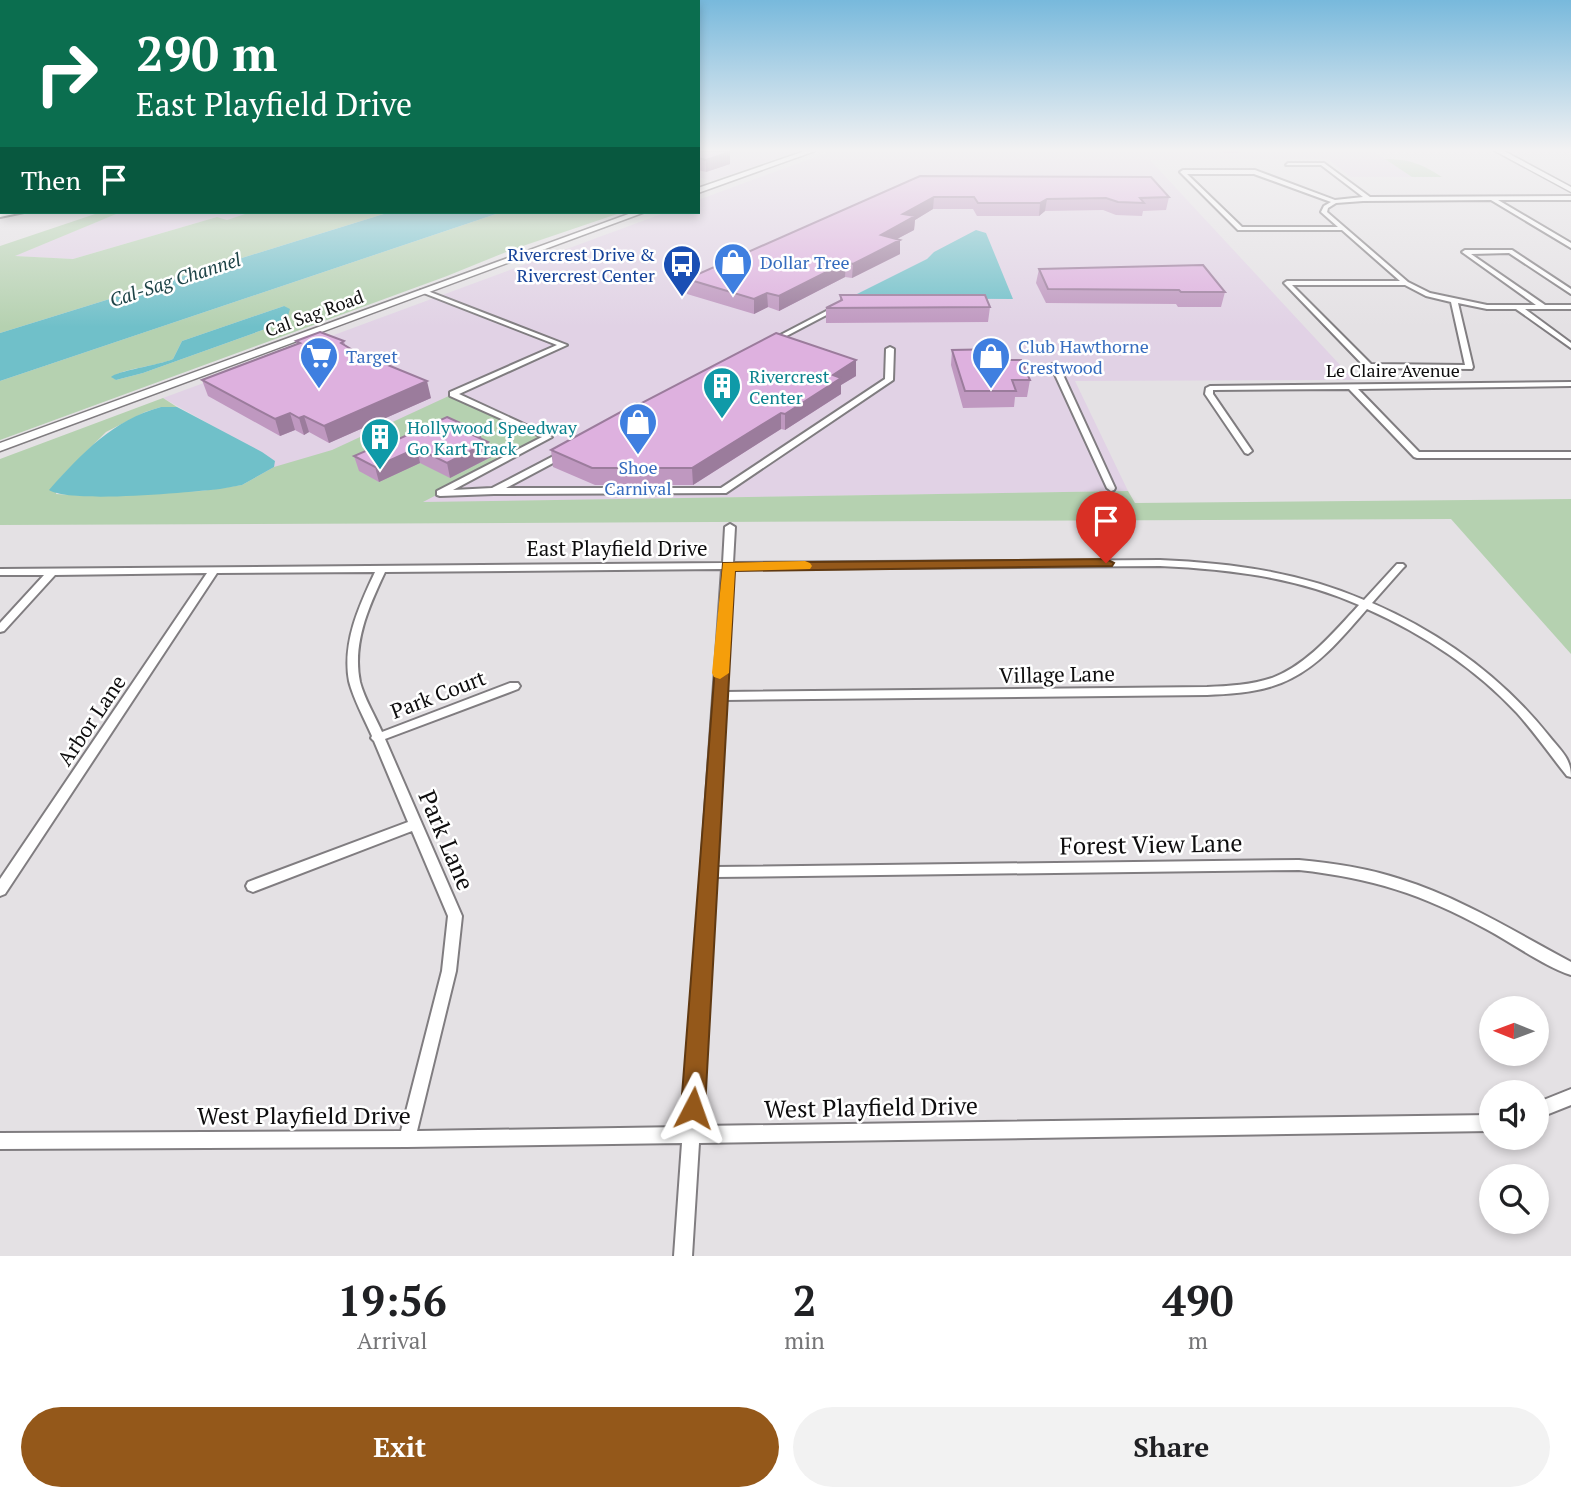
<!DOCTYPE html>
<html lang="en">
<head>
<meta charset="utf-8">
<style>
	body { margin:0; font-family:"PT Serif",serif; background:#f2f2f2; color:#202124; height:100vh; display:flex; flex-direction:column; font-size:26px; white-space:nowrap }
	* { box-sizing:border-box; margin:0 }
	p { font-size:23px; color:#757577 }
	.icon { flex:none; width:38px; height:38px; fill:none; stroke:currentColor; stroke-width:2; stroke-linecap:round; stroke-linejoin:round }
	.map { position:relative; height:1256px; overflow:hidden }
	.drawer { display:flex; flex-direction:column; background:#fff; flex:1 }
	.drawer>* { flex:none }
	.hud { position:absolute; left:0px; top:0px; width:700px; height:214px; box-shadow:0 4px 10px #0003; background:#0b6e4f; color:#fff; overflow:hidden }
	.needle { width:46px; rotate:271deg }
	.fabs { position:absolute; left:1479px; top:996px; display:grid; gap:14px }
	.fabs a { display:grid; place-items:center; width:70px; height:70px; border-radius:50%; background:#fff; box-shadow:0 4px 10px #0003; font-size:35px }
	.pin { position:absolute; display:grid; place-items:center; width:60px; height:60px; color:#fff; margin:-72px -30px; border-radius:50% 50% 50% 0; rotate:-45deg; box-shadow:0 0 7px #0007 }
	.pin .icon { rotate:45deg }
	.me { position:absolute; width:77px; margin:-38px; rotate:4deg; stroke-linejoin:round; filter:drop-shadow(0 0 5px #0008) }
	.turn { display:flex; align-items:center; gap:24px; height:147px; padding:0 21px; font-size:32px }
	.turn .icon { width:91px; height:91px; stroke-width:2.5 }
	.turn b { display:block; font-size:49px; line-height:60px }
	.then { display:flex; align-items:center; height:66px; padding:0 21px; background:#0003; gap:14px; font-size:26px }
	.eta { display:flex; justify-content:space-evenly; align-items:center; height:119px; text-align:center }
	.eta b { font-size:42px; font-weight:600; line-height:49px }
	.button { display:flex; gap:14px; margin-top:auto; padding:14px 21px }
	.button a { flex:1; height:80px; border-radius:42px; background:#94581a; color:#fff; font-size:28px; font-weight:600; line-height:80px; text-align:center }
	.button a+a { background:#f2f2f2; color:#202124 }
	.map>svg:first-child { display:block }
	.commercial { fill:#e1d2e5 }
	.green { fill:#b5d1b0; fill-rule:evenodd }
	.water { fill:#70c0c9 }
	.lines { fill:none; stroke-linecap:round; stroke-linejoin:round }
	.street-casing { stroke:#807d80; stroke-width:4 }
	.secondary-casing { stroke:#807d80; stroke-width:3 }
	.primary-casing { stroke:#807d80; stroke-width:3 }
	.street { fill:#fff; fill-rule:evenodd }
	.secondary { fill:#fff; fill-rule:evenodd }
	.primary { fill:#fff; fill-rule:evenodd }
	.wall { fill:#bf98c0 }
	.shaded-wall { fill:#9b7c9c }
	.building { fill:#deb1df; stroke:#9b7c9c; stroke-width:2 }
	.route { fill:#94581a; stroke:#603911; stroke-width:2 }
	.slow { fill:#f59e0b }
	.labels { text-anchor:middle; dominant-baseline:central; stroke-width:5; stroke-linejoin:round; paint-order:stroke }
	.far-transit-label { font-size:18px; fill:#164399; stroke:#fff; text-anchor:end }
	.far-shop-label { font-size:18px; fill:#366cbe; stroke:#fff; text-anchor:start }
	.far-street-label { font-size:18px; fill:#0e0d0e; stroke:#fff }
	.far-culture-label { font-size:18px; fill:#0d838f; stroke:#fff; text-anchor:start }
	.far-water-label { font-size:19px; font-style:italic; fill:#1d4347; stroke:#fff }
	.street-label { font-size:21px; fill:#0e0d0e; stroke:#fff }
	.near-street-label { font-size:24px; fill:#0e0d0e; stroke:#fff }
</style>
</head>
<body>
<div class="map">
<svg width="1571" height="1256" viewBox="0 0 1571 1256">
	<rect width="100%" height="100%" fill="#e4e1e4"/>
	<path class="commercial" d="M698 151H799L711 181 698 177Z
		M832 151H1373L1412 177H1351L1328 159 1150 160 1354 380 1075 381 1128 491 228 506 275 461 163 398 667 212H698V200Z
		M121 212H251L227 220 217 217 73 259 13 256Z"/>
	<path class="green" d="M1385 159C1409 159 1422 164 1442 177H1412Z
		M101 212H121L15 256 73 259 217 217 227 220 251 212H390L0 333V246Z
		M502 212H623L511 250 447 276 0 440V381ZM284 306 287 319 271 327 143 373 116 380 112 377C124 368 154 367 173 359L182 341Z
		M453 394 548 437 423 502 1128 491 1135 503 1571 499V654L1451 519 0 525V459L163 398 177 407H161L145 412 106 432 60 478 56 494 89 496 201 491 242 485 274 467 332 450Z"/>
	<path class="water" d="M390 212H502L0 381V333Z
		M976 230 986 233 1013 299 849 298 927 259 934 252Z
		M284 306 290 309 287 319 271 327 143 373 116 380 111 377C116 371 159 365 173 359L182 341Z
		M161 407H177L262 452 275 461 274 467 242 485 220 489C189 492 72 504 49 490 82 453 113 420 161 407Z"/>
	<g class="lines">
		<defs>
			<path id="street" d="M1288 163H1324L1370 197 1571 196V200H1498L1571 243V248L1491 200 1363 201 1336 203 1328 208 1327 212 1408 282 1430 293 1487 305H1536L1462 252 1465 250H1512L1571 289V294L1509 253 1471 254 1545 305H1571V309H1525L1571 343V348L1516 309H1487L1458 303 1473 367 1472 369 1366 368 1284 283 1287 281H1400L1342 230H1238L1180 172 1183 170H1255L1335 200 1363 197 1321 165H1286ZM1187 174H1254L1331 202 1324 206 1321 212 1338 227H1242ZM1292 285H1405L1426 296 1451 302 1465 365 1371 364Z
				M11 212H24L0 217V213Z
				M421 290H425L567 345 459 394 552 437 453 490 492 488 565 450 569 453 568 455 506 488H721L885 379 886 349 890 347 894 349 893 380 726 493 494 494 440 496 437 495V491L542 437 450 396V392L557 345 421 292Z
				M834 307 836 308V310L775 342 769 341Z
				M1052 364 1059 366 1115 488 1114 490 1111 491 1107 488 1051 366Z
				M1571 382V386L1358 389 1419 452H1571V458H1417L1414 457 1349 389 1213 390V394L1252 451 1248 454 1245 453 1205 394 1206 388 1210 386Z
				M730 524 735 527 733 563 1160 560C1230 563 1300 572 1364 600L1397 564H1403L1405 566 1403 568 1372 603C1441 633 1502 677 1549 736 1561 751 1571 758 1571 777L1567 776C1550 755 1535 733 1517 713 1475 668 1423 634 1367 609 1345 634 1322 663 1292 678 1266 692 1235 694 1207 695L725 700 715 867 1299 860C1333 863 1367 868 1400 879 1461 898 1515 932 1571 962V975C1542 965 1514 944 1486 929 1422 894 1372 878 1299 870L714 877 700 1126 1491 1115V1131L699 1143 692 1256H674L682 1143 407 1147 0 1149V1133L401 1131 442 971 448 916 412 831 253 892 248 890 246 886 248 882 408 822 374 741 371 738 372 736C365 720 353 698 349 681 342 643 359 606 375 572L217 573 5 894 0 896V879L207 573 55 575 4 631 0 632V623L44 575H0V569L723 563 725 527ZM1160 566C1228 569 1296 577 1359 605 1334 632 1307 665 1272 678 1251 685 1229 686 1207 687L725 692 732 569ZM722 569 683 1127 417 1131 456 971 462 916 385 739 518 689 520 686 518 683H510L382 732C375 716 364 698 360 682 352 643 369 606 385 572Z
				M1571 1089V1105L1536 1119V1103Z"/>
			<path id="secondary" d="M805 151H815L698 193V188Z
				M1495 151H1504L1571 187V192Z
				M634 212H645L0 451V443Z"/>
			<path id="primary" d="M0 155H2L0 160Z"/>
		</defs>
		<use href="#street" class="street-casing"/>
		<use href="#secondary" class="secondary-casing"/>
		<use href="#primary" class="primary-casing"/>
		<use href="#street" class="street"/>
		<use href="#secondary" class="secondary"/>
		<use href="#primary" class="primary"/>
	</g>
	<path class="wall" d="M698 151 730 152V164L706 172 698 170Z
		M1221 151H1239V153H1224Z
		M920 176 1169 197 1166 210 1143 211 1142 216 1116 215 1103 210 1045 211 1039 216H977L973 209H933L915 220 914 230 897 239 900 240V254L852 278 845 277 779 311 768 307 754 314 687 294V279Z
		M1039 269 1225 292 1221 307H1178L1176 304 1046 303 1036 283Z
		M840 295 990 307 988 322 826 323V308L840 301Z
		M296 341H344L345 345 431 398 329 443 309 432 304 435 295 430 280 436 208 396 202 380 297 344Z
		M952 350 1005 360 1030 380 1027 397H1015L1014 407 963 408 951 365Z
		M856 360V376L841 385V394L785 430 781 429 693 485H595L553 467 551 450 640 404Z
		M482 439 488 442 491 457 450 478 420 463 379 482 359 471 354 456 381 447Z"/>
	<path class="shaded-wall" d="M730 152V164L706 172V160Z
		M934 197 933 209 915 220 914 230 880 248 881 235 903 214Z
		M1047 199 1045 211 1039 216 1040 203Z
		M900 240V254L852 278 853 264Z
		M846 262 845 277 779 311V296Z
		M767 293 768 307 754 314V299Z
		M856 360V376L841 385V394L785 430V414L833 375Z
		M427 381 431 398 329 443 324 426Z
		M290 413 295 430 280 436 275 419Z
		M781 413V429L693 485 692 468Z
		M304 416 309 432 304 435 299 418Z
		M480 432 483 445 488 442 491 457 450 478 447 463 473 435Z
		M417 448 420 463 379 482 375 467Z"/>
	<path class="building" d="M698 151H724L730 152 706 160 698 158Z
		M920 176 1151 177 1169 197 1140 198 1144 203 1118 202 1106 198 1047 199 1040 203H978L974 197H934L903 214 915 216 881 235 900 240 853 264 846 262 779 296 767 293 754 299 687 279Z
		M1203 265 1225 292H1181L1179 290 1048 289 1039 269Z
		M840 295H985L990 307 826 308 842 300Z
		M320 332 344 341 341 343 356 352 427 381 324 426 304 416 299 418 290 413 275 419 202 380 300 343 296 341Z
		M776 333 856 360 833 375 841 378 785 414 781 413 692 468H592L551 450 637 403 640 404Z
		M1001 349 1005 360H1021L1030 380H1012L1016 391H965L952 350Z
		M447 417 480 432 473 435 488 442 447 463 417 448 375 467 354 456 377 446 381 447Z"/>
	<linearGradient id="sky" x2="0" y2="1"><stop stop-color="#78b9dc"/><stop offset="0.46" stop-color="#f3f2f3"/><stop offset="1" stop-color="#f3f2f3" stop-opacity="0"/></linearGradient>
	<rect width="1571" height="327" fill="url(#sky)"/>
	<path class="route" d="M1106 559 1114 563 1112 566 735 571 705 1108 702 1117 693 1120 684 1117 681 1108 723 563Z"/>
	<path class="slow" d="M805 561 810 563 812 566 810 569 735 571 729 673 720 679 714 677 712 673 723 563Z"/>
	<defs>
		<symbol id="shop-pin" viewBox="-11 -11 22 30"><path d="M0 17L-7.5 6A9.5 9.5 0 1 1 7.5 6Z" fill="#3f7fe0" stroke="#fff"/><path d="M-5-2.5h2.3a2.7 3.5 0 0 1 5.4 0H5L5.5 6h-11ZM-1.5-2.5h3a1.5 2.3 0 0 0-3 0Z" fill="#fff"/></symbol>
		<symbol id="bus-pin" viewBox="-11 -11 22 30"><path d="M0 17L-7.5 6A9.5 9.5 0 1 1 7.5 6Z" fill="#1a4fb4" stroke="#fff"/><path d="M-5-6H5V4H4V6H2V4H-2V6H-4V4H-5ZM-3.5-4V0h7V-4ZM-3.5 1.2v1.5H-2V1.2ZM2 1.2v1.5H3.5V1.2Z" fill="#fff"/></symbol>
		<symbol id="supermarket-pin" viewBox="-11 -11 22 30"><path d="M0 17L-7.5 6A9.5 9.5 0 1 1 7.5 6Z" fill="#3f7fe0" stroke="#fff"/><path d="M-6-5.5h2.5l.6 2H6L4.5 2H-2.5L-4.4-4H-6ZM-1.5 3.2a1.3 1.3 0 1 0 .1 0ZM3 3.2a1.3 1.3 0 1 0 .1 0Z" fill="#fff"/></symbol>
		<symbol id="building-pin" viewBox="-11 -11 22 30"><path d="M0 17L-7.5 6A9.5 9.5 0 1 1 7.5 6Z" fill="#0f9aa8" stroke="#fff"/><path d="M-4-6H4V6H1V3H-1V6H-4ZM-2.5-4.3h1.7v1.8h-1.7ZM.8-4.3h1.7v1.8H.8ZM-2.5-1h1.7V.8h-1.7ZM.8-1h1.7V.8H.8Z" fill="#fff"/></symbol>
	</defs>
	<g fill-rule="evenodd">
		<use href="#shop-pin" x="711" y="240" width="44" height="60"/>
		<use href="#bus-pin" x="660" y="242" width="44" height="60"/>
		<use href="#supermarket-pin" x="297" y="334" width="44" height="60"/>
		<use href="#shop-pin" x="969" y="334" width="44" height="60"/>
		<use href="#building-pin" x="700" y="364" width="44" height="60"/>
		<use href="#shop-pin" x="616" y="400" width="44" height="60"/>
		<use href="#building-pin" x="358" y="415" width="44" height="60"/>
	</g>
	<g class="labels">
		<g class="far-transit-label">
			<text x="655" y="254">Rivercrest Drive &amp;<tspan x="655" dy="21">Rivercrest Center</tspan></text>
		</g>
		<g class="far-shop-label">
			<text x="760" y="262">Dollar Tree</text>
			<text x="1018" y="346">Club Hawthorne<tspan x="1018" dy="21">Crestwood</tspan></text>
			<text x="346" y="356">Target</text>
			<text x="638" y="467" text-anchor="middle">Shoe<tspan x="638" dy="21">Carnival</tspan></text>
		</g>
		<g class="far-street-label">
			<text transform="translate(314 313) rotate(-20)">Cal Sag Road</text>
			<text x="1393" y="370">Le Claire Avenue</text>
		</g>
		<g class="far-culture-label">
			<text x="749" y="376">Rivercrest<tspan x="749" dy="21">Center</tspan></text>
			<text x="407" y="427">Hollywood Speedway<tspan x="407" dy="21">Go Kart Track</tspan></text>
		</g>
		<g class="far-water-label">
			<text transform="translate(175 279) rotate(-18)">Cal-Sag Channel</text>
		</g>
		<g class="street-label">
			<text x="617" y="548">East Playfield Drive</text>
			<text transform="translate(1057 674) rotate(-1)">Village Lane</text>
			<text transform="translate(438 694) rotate(-21)">Park Court</text>
			<text transform="translate(91 720) rotate(-56)">Arbor Lane</text>
		</g>
		<g class="near-street-label">
			<text transform="translate(447 840) rotate(67)">Park Lane</text>
			<text transform="translate(1151 844) rotate(-1)">Forest View Lane</text>
			<text transform="translate(871 1107) rotate(-1)">West Playfield Drive</text>
			<text x="304" y="1115">West Playfield Drive</text>
		</g>
	</g>
</svg>
<div class="fabs">
<a><svg class="needle" viewBox="-14 -14 28 28"><path d="M0-13l5 13h-10z" fill="#e53935"/><path d="M0 13l5-13h-10z" fill="#757577"/></svg></a>
<a><svg class="icon" aria-label="sound" viewBox="0 0 24 24"><path d="M4 9h4l5-4v14l-5-4H4zM17 9q2 3 0 6"/></svg></a>
<a><svg class="icon" aria-label="search" viewBox="0 0 24 24"><circle cx="10" cy="10" r="6"/><path d="M15 15l6 6"/></svg></a>
</div>
<div class="pin" style="left:1106px;top:563px;background:#d93025"><svg class="icon" aria-label="arrive" viewBox="0 0 24 24"><path d="M6 21V4h12l-3 4 3 4H6"/></svg></div>
<svg class="me" style="left:693px;top:1108px" viewBox="-20 -20 40 40"><path d="M0-17L14 15 0 8-14 15z" fill="#94581a" stroke="#fff" stroke-width="4"/></svg>
<div class="hud">
<div class="turn"><svg class="icon" aria-label="right" viewBox="0 0 24 24"><path d="M7 20v-9h11M14 6l5 5-5 5"/></svg><div><b>290 m</b>East Playfield Drive</div></div>
<div class="then">Then<svg class="icon" aria-label="arrive" viewBox="0 0 24 24"><path d="M6 21V4h12l-3 4 3 4H6"/></svg></div>
</div>
</div>
<section class="drawer">
<div class="eta">
<div><b>19:56</b><p>Arrival</p></div>
<div><b>2</b><p>min</p></div>
<div><b>490</b><p>m</p></div>
</div>
<div class="button"><a>Exit</a><a>Share</a></div>
</section>
</body>
</html>
